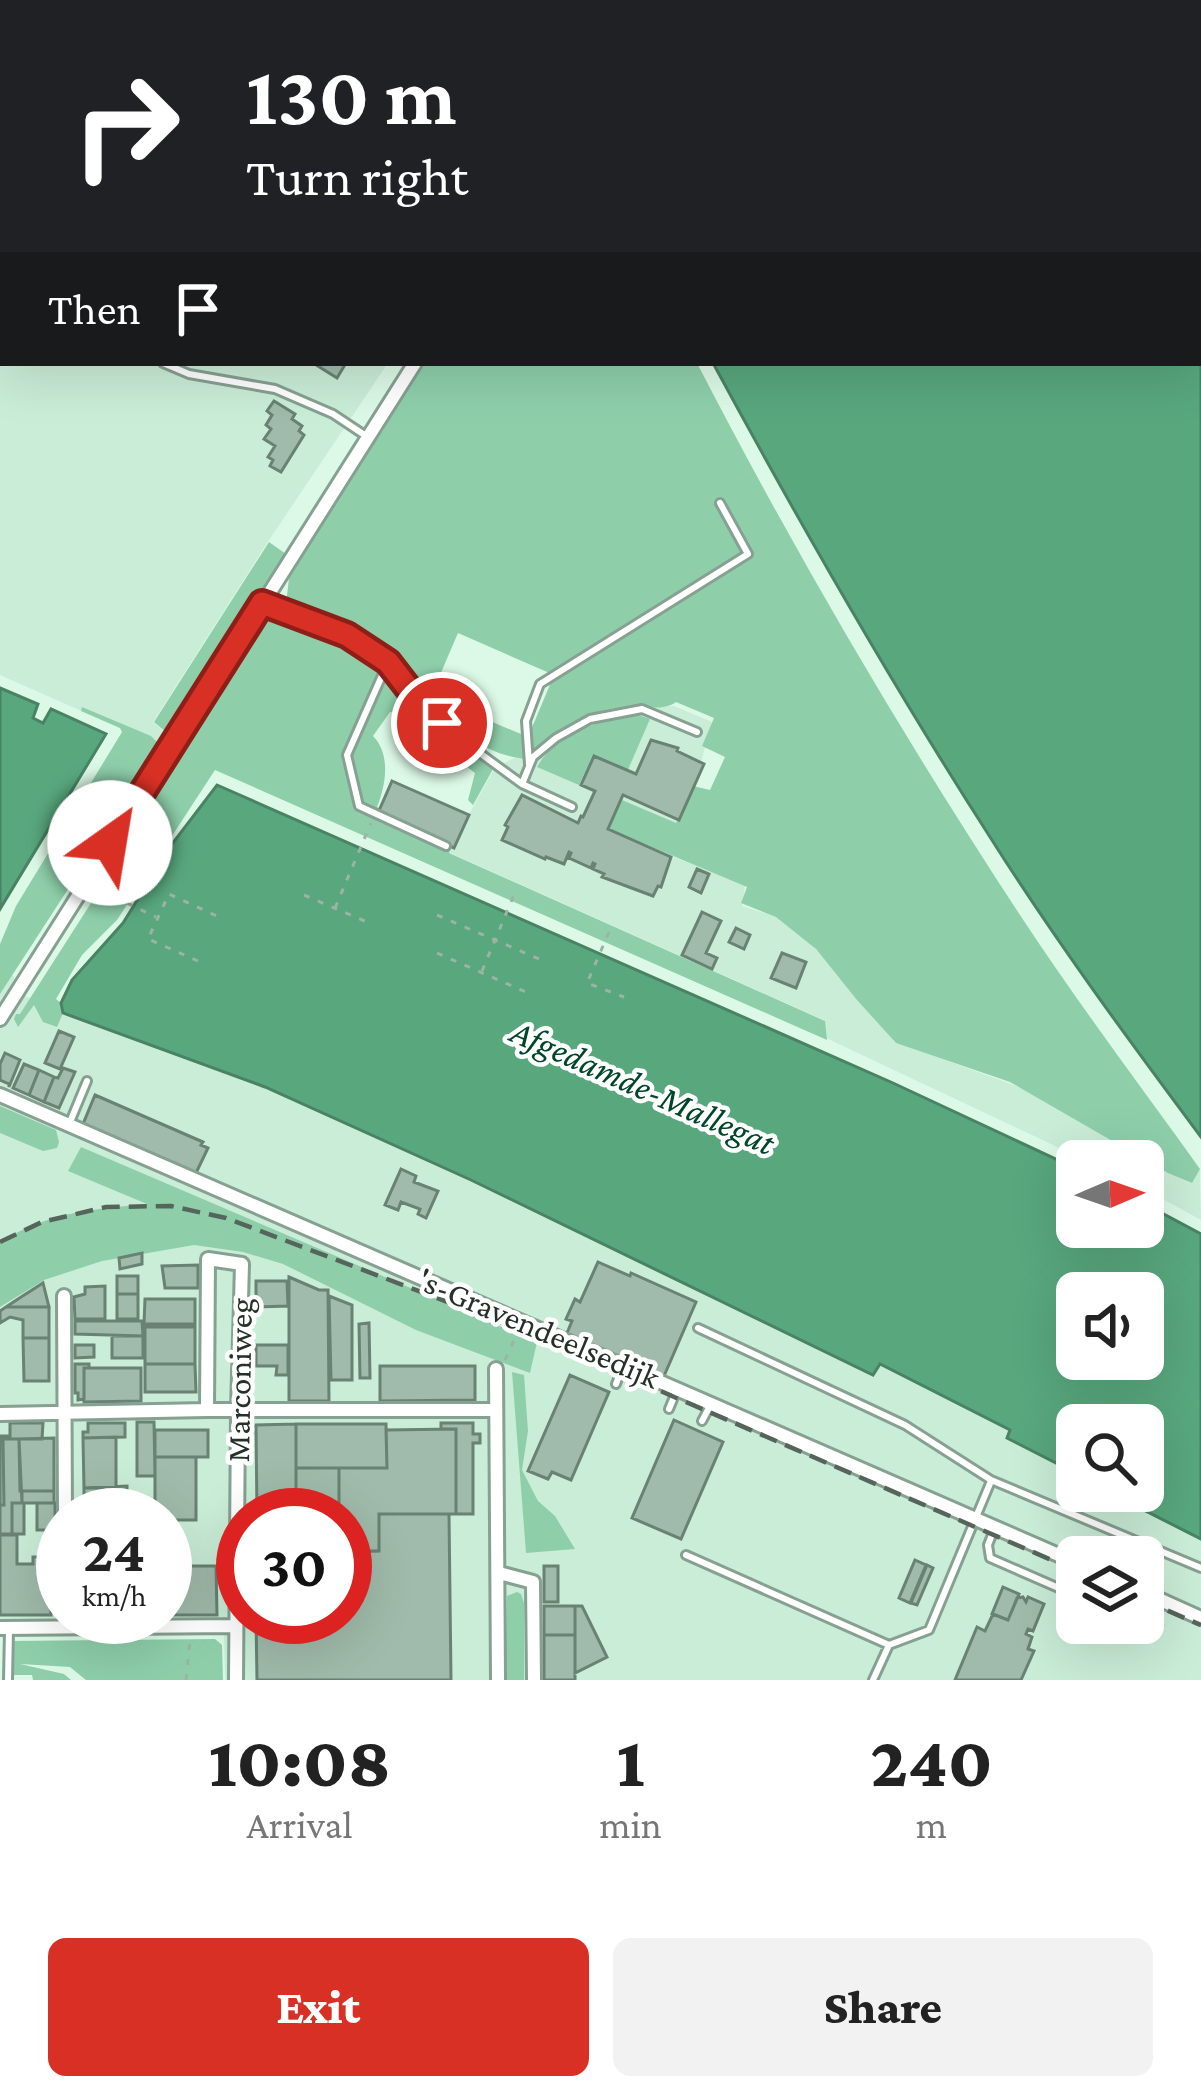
<!DOCTYPE html>
<html lang="en">
<head>
<meta charset="utf-8">
<style>
	body { margin:0; font-family:"Crimson Pro",serif; background:#f2f2f2; color:#222; height:100vh; display:flex; flex-direction:column; font-size:45px; white-space:nowrap }
	* { box-sizing:border-box; margin:0 }
	p { font-size:39px; color:#767676 }
	.icon { flex:none; width:66px; height:66px; fill:none; stroke:currentColor; stroke-width:2; stroke-linecap:round; stroke-linejoin:round }
	.map { position:relative; height:1680px; overflow:hidden }
	.drawer { display:flex; flex-direction:column; background:#fff; flex:1 }
	.drawer>* { flex:none }
	.top-card { position:absolute; left:0px; top:0px; width:1203px; height:366px; box-shadow:0 12px 48px #0002; background:#202124; color:#fff; overflow:hidden }
	.needle { width:78px; rotate:88deg }
	.fabs { position:absolute; left:1056px; top:1140px; display:grid; gap:24px }
	.fabs a { display:grid; place-items:center; width:108px; height:108px; border-radius:18px; background:#fff; box-shadow:0 12px 48px #0002; font-size:60px }
	.speed { position:absolute; left:36px; top:1488px; display:flex; gap:24px; font-size:60px; font-weight:700; text-align:center }
	.speed>* { display:grid; place-content:center; width:156px; height:156px; border-radius:50%; background:#fff; box-shadow:0 12px 48px #0002; line-height:1 }
	.speed small { font-size:30px; font-weight:400 }
	.speed .limit { border:18px solid #d22; background:#fff; color:#111 }
	.pin { position:absolute; display:grid; place-items:center; width:102px; height:102px; color:#fff; margin:-51px; border:6px solid #fff; border-radius:50%; box-shadow:0 3px 12px #0007 }
	.me { position:absolute; width:132px; margin:-66px; rotate:32deg; stroke-linejoin:round; filter:drop-shadow(0 0 9px #0008) }
	.turn { display:flex; align-items:center; gap:42px; height:252px; padding:0 48px; font-size:54px }
	.turn .icon { width:156px; height:156px; stroke-width:2.5 }
	.turn b { display:block; font-size:84px; line-height:102px }
	.then { display:flex; align-items:center; height:114px; padding:0 48px; background:#0003; gap:24px; font-size:45px }
	.eta { display:flex; justify-content:space-evenly; align-items:center; height:204px; text-align:center }
	.eta b { font-size:72px; font-weight:800; line-height:84px }
	.button { display:flex; gap:24px; margin-top:auto; padding:24px 48px }
	.button a { flex:1; height:138px; border-radius:18px; background:#d93025; color:#fff; font-size:48px; font-weight:800; line-height:138px; text-align:center }
	.button a+a { background:#f2f2f2; color:#222 }
	.map>svg:first-child { display:block }
	.built { fill:#caedd7; fill-rule:evenodd }
	.green { fill:#8ecfaa; fill-rule:evenodd }
	.water { fill:#58a77d; stroke:#498364; stroke-width:3; fill-rule:evenodd }
	.building { fill:#a0bbab; stroke:#698273; stroke-width:3 }
	.lines { fill:none; stroke-linecap:round; stroke-linejoin:round }
	.lane-casing { stroke:#86a091; stroke-width:12 }
	.street-casing { stroke:#86a091; stroke-width:18 }
	.path { stroke:#9db3a5; stroke-width:3; stroke-dasharray:6 9; stroke-linecap:butt }
	.lane { stroke:#fff; stroke-width:6 }
	.street { stroke:#fff; stroke-width:12 }
	.rail { stroke:#56655c; stroke-width:4.5; stroke-dasharray:18 9; stroke-linecap:butt }
	.route-casing { stroke:#8d1f18; stroke-width:30 }
	.route { stroke:#d93025; stroke-width:21 }
	.labels { text-anchor:middle; dominant-baseline:central; stroke-width:9; stroke-linejoin:round; paint-order:stroke }
	.street-label { font-size:33px; fill:#26302a; stroke:#fff }
	.water-label { font-size:36px; font-style:italic; fill:#01452a; stroke:#fff }
</style>
</head>
<body>
<div class="map">
<svg width="1201" height="1680" viewBox="0 0 1201 1680">
	<rect width="100%" height="100%" fill="#dcf9e7"/>
	<path class="built" d="M0 0H508L509 3H3V363H388L269 540 153 722 167 734 157 749 122 729 0 675Z
		M609 705 674 706 712 722 692 795 744 857 623 808 610 832 745 885 742 906 777 917 807 939 895 1042 1014 1085 1059 1107 1160 1169 1191 1183 1200 1169 1201 1220 1143 1188V1161H1087L826 1038 824 1020 448 852 494 769Z
		M0 946 21 994 63 1013 265 1087 471 1180 872 1375 879 1364 1011 1430 1007 1439 1057 1464 1062 1453 1077 1460V1491H1105L1201 1537V1680H225L224 1632 0 1630ZM63 1515H165V1617H63ZM243 1515H345V1617H243ZM1077 1557H1143V1623H1077Z"/>
	<path class="green" d="M425 363H697C795 553 903 737 1020 915 1077 1002 1140 1085 1200 1169L1192 1183 1168 1173 1010 1082 896 1043 857 1000 816 949 776 917 741 903 747 887 609 829 622 800 676 823 693 786 710 790 725 757 702 746 714 718 676 702C662 712 646 705 629 706 588 710 552 729 525 759 461 752 436 698 393 657 364 630 328 619 291 609L286 604 289 578ZM458 633 554 675 528 737 431 696Z
		M269 542 286 554 242 618 167 733 154 722Z
		M276 619C315 624 402 664 410 706L407 711 390 712 373 736C391 754 386 785 377 807L453 843 449 853 825 1021 827 1040 215 770 117 920 82 955 56 999 61 1003 63 1013 57 1027 43 1022 34 1005 18 1027 14 1019 16 1014H20L132 839 129 836 252 634 262 623Z
		M82 707 151 736 157 742V752L0 994V944L16 906 122 732 120 728 81 711Z
		M635 714 650 719 627 772 592 757 579 785 537 767C556 733 598 721 635 714Z
		M424 715 455 743 493 769 473 805 468 800 475 773 426 736 419 743 404 732Z
		M0 1106 56 1130 59 1142 57 1148 43 1151 0 1133Z
		M81 1147 537 1342 530 1373 416 1330 283 1264 243 1252 194 1245 102 1261 44 1280 0 1307V1242C52 1211 89 1210 147 1204L68 1171Z
		M512 1372 524 1375 528 1431 522 1470 538 1501 555 1516 575 1549 526 1553Z
		M517 1592 521 1594 524 1603V1680H505L507 1596Z
		M215 1639 222 1645 223 1680H86L70 1667 20 1664 64 1674 71 1680H33L32 1675H14L12 1641Z"/>
	<path class="water" d="M539 0H1119L1120 3H540Z
		M1201 106V1137C1128 1039 1055 940 990 837 891 683 800 524 713 363H1200Z
		M0 688 38 704 33 718 43 723 51 709 106 734 0 909Z
		M217 785 893 1083 1077 1169V1227H1143V1203L1201 1234V1539L1106 1491H1143V1425H1077V1460L1062 1453 1056 1463 1007 1438 1010 1430 880 1364 873 1375 471 1180 265 1087 63 1013 61 1003 72 980 123 923 172 844ZM1143 1293V1359H1077V1293Z"/>
	<path class="building" d="M0 0H365L364 3H3V23L0 22Z
		M0 113 3 115V263L0 262Z
		M313 363H346L337 378Z
		M274 401 295 414 292 419 302 426 299 431 304 435 281 472 270 466 273 460 268 457 275 446 264 439 271 429 266 425 272 415 267 411Z
		M651 740 678 748 677 751 704 764 679 820 623 795 608 829 671 857 661 887 658 886 653 896 602 877 604 874 593 869 595 864 593 863 591 868 569 858 571 853 569 852 564 864 546 857 545 859 502 840 508 827 505 825 522 795 578 823 581 816 583 817 595 791 581 785 594 756 636 774Z
		M392 781 469 815 454 848 378 813Z
		M697 869 709 874 701 893 689 887Z
		M702 912 721 921 706 953 717 958 712 969 682 955Z
		M736 928 750 935 744 949 729 942Z
		M782 953 806 962 796 988 771 978Z
		M59 1031 74 1037 60 1069 45 1063Z
		M5 1053 20 1060 9 1087V1084L0 1080V1064Z
		M24 1064 39 1070 29 1095 13 1088Z
		M63 1068 75 1072 59 1108 44 1102 54 1077 58 1078Z
		M39 1070 54 1077 44 1102 29 1095Z
		M95 1095 203 1142 201 1145 208 1148 196 1173 83 1124Z
		M401 1169 416 1176 414 1182 438 1191 426 1218 418 1214 420 1209 401 1202 398 1210 385 1205Z
		M142 1253V1264L120 1269 119 1258Z
		M598 1262 630 1276 631 1273 696 1302 664 1376 567 1333 572 1321 566 1319 575 1299 580 1302Z
		M198 1265V1288H165L162 1266Z
		M117 1276H138V1294H117Z
		M289 1277 319 1290H328L329 1401H289Z
		M256 1281H287L288 1306 256 1307Z
		M43 1283 49 1307H6L18 1299Z
		M105 1286V1319H75L74 1297 85 1294V1287Z
		M117 1294H138V1319H117Z
		M329 1296 352 1305V1380H331Z
		M145 1299H195V1324H144Z
		M6 1307H49V1338H23V1320L10 1317 0 1323V1311Z
		M75 1321H142L143 1336 75 1334Z
		M369 1323 370 1378H360L359 1324Z
		M145 1327H195V1364H145Z
		M112 1336H143V1358H112Z
		M23 1338H49V1381H24Z
		M75 1345H94V1357L75 1358Z
		M256 1345H288V1375H276L277 1366H256Z
		M75 1364H89V1368H84V1399L78 1400V1393H75Z
		M145 1364H195L196 1392H145Z
		M380 1366H475V1400L380 1401Z
		M84 1368H141V1401L84 1402Z
		M570 1375 609 1392 571 1480 552 1472 548 1479 528 1471Z
		M674 1420 723 1442 681 1539 632 1518Z
		M137 1422H154L155 1476H137Z
		M10 1423H43L42 1439H10Z
		M88 1423H125V1437L83 1438V1432H88Z
		M441 1423H473V1434H480V1443H473V1514H456V1429H441Z
		M296 1424V1515H257L256 1425Z
		M296 1424H386L387 1468H296Z
		M456 1429V1514H379V1551H345V1515H339V1468H387L386 1430Z
		M155 1430H208V1457H155Z
		M0 1436H10V1439H3L4 1505H0Z
		M116 1437V1488H84L83 1438Z
		M54 1438V1491H20L19 1439Z
		M3 1439H19L22 1503H12V1534H0V1505H4Z
		M155 1457H196V1520H165V1515H155Z
		M296 1468H339V1515H296Z
		M127 1486V1515H84V1488Z
		M22 1491H54V1503H22Z
		M12 1503H24V1534H12Z
		M37 1503H55V1530H37Z
		M379 1514H449L451 1680H257L256 1617H345V1552L379 1551Z
		M0 1535H17V1564H33V1557H50L51 1615H0Z
		M165 1537H172V1566H216L217 1615H165Z
		M915 1560 926 1565 910 1603 899 1598Z
		M927 1565 933 1568 917 1605 911 1603Z
		M544 1566H558V1602H544Z
		M1003 1587 1019 1594 1008 1620 992 1614Z
		M1023 1597 1026 1602 1028 1597 1044 1604 1033 1631 1028 1629 1026 1634 1032 1637 1028 1649 1034 1651 1021 1680H955L977 1627 985 1631 993 1614 1008 1620 1017 1598Z
		M544 1606H575V1635H544Z
		M575 1606H582L607 1657 575 1673Z
		M544 1635H575V1680H544Z"/>
	<g class="lines">
		<defs>
			<path id="lane" d="M490 0 491 3
				M0 89 3 90
				M0 291 3 293
				M163 363 189 374 275 389 333 414 366 436
				M266 605 347 635 388 662 422 706 462 740 522 784 533 757 556 738 590 719 642 709 697 732
				M388 662 347 755 359 806 446 846
				M529 764 526 721 540 684 748 554 720 503
				M522 784 572 807
				M70 1122 87 1081
				M698 1328 905 1425 991 1480 1201 1568
				M616 1384 622 1368
				M669 1409 676 1392
				M702 1421 710 1406
				M995 1527 988 1545 990 1558 1077 1596
				M686 1555 889 1645
				M8 1680 9 1630
				M873 1680 889 1645 929 1630 991 1481"/>
			<path id="street" d="M0 1019 415 363
				M0 1095 1077 1563
				M64 1296 65 1515
				M496 1369 498 1680
				M207 1410 208 1259 242 1264 238 1411 236 1680
				M0 1414 207 1410H496
				M499 1573 533 1582 534 1680
				M1143 1592 1201 1618
				M0 1628 235 1626"/>
		</defs>
		<use href="#lane" class="lane-casing"/>
		<use href="#street" class="street-casing"/>
		<path class="path" d="M100 890 156 917
			M304 895 367 922
			M335 908 371 823
			M437 915 539 959
			M609 932 587 983 624 997
			M437 953 528 993
			M198 961 148 939 169 894 217 916
			M482 971 516 890
			M505 1360 516 1336
			M186 1680 190 1641"/>
		<use href="#lane" class="lane"/>
		<use href="#street" class="street"/>
		<path class="rail" d="M0 1242 42 1222 106 1207 171 1206 226 1218 503 1323 1077 1571
			M1143 1600 1201 1625"/>
	</g>
	<g class="lines">
		<defs>
			<path id="route" d="M110 843 262 603 347 635 388 662 422 706 442 723"/>
		</defs>
		<use href="#route" class="route-casing"/>
		<use href="#route" class="route"/>
	</g>
	<g class="labels">
		<g class="street-label">
			<text transform="translate(539 1328) rotate(23)">'s-Gravendeelsedijk</text>
			<text transform="translate(239 1380) rotate(-89)">Marconiweg</text>
		</g>
		<g class="water-label">
			<text transform="translate(643 1087) rotate(24)">Afgedamde-Mallegat</text>
		</g>
	</g>
</svg>
<div class="fabs">
<a><svg class="needle" viewBox="-14 -14 28 28"><path d="M0-13l5 13h-10z" fill="#e53935"/><path d="M0 13l5-13h-10z" fill="#767676"/></svg></a>
<a><svg class="icon" aria-label="sound" viewBox="0 0 24 24"><path d="M4 9h4l5-4v14l-5-4H4zM17 9q2 3 0 6"/></svg></a>
<a><svg class="icon" aria-label="search" viewBox="0 0 24 24"><circle cx="10" cy="10" r="6"/><path d="M15 15l6 6"/></svg></a>
<a><svg class="icon" aria-label="layers" viewBox="0 0 24 24"><path d="M12 4l9 5-9 5-9-5zM3 14l9 5 9-5"/></svg></a>
</div>
<div class="speed"><div>24<small>km/h</small></div><div class="limit">30</div></div>
<div class="pin" style="left:442px;top:723px;background:#d93025"><svg class="icon" aria-label="arrive" viewBox="0 0 24 24"><path d="M6 21V4h12l-3 4 3 4H6"/></svg></div>
<svg class="me" style="left:110px;top:843px" viewBox="-20 -20 40 40"><circle r="19" fill="#fff"/><path d="M0-13L10 11 0 6-10 11z" fill="#d93025"/></svg>
<div class="top-card">
<div class="turn"><svg class="icon" aria-label="right" viewBox="0 0 24 24"><path d="M7 20v-9h11M14 6l5 5-5 5"/></svg><div><b>130 m</b>Turn right</div></div>
<div class="then">Then<svg class="icon" aria-label="arrive" viewBox="0 0 24 24"><path d="M6 21V4h12l-3 4 3 4H6"/></svg></div>
</div>
</div>
<section class="drawer">
<div class="eta">
<div><b>10:08</b><p>Arrival</p></div>
<div><b>1</b><p>min</p></div>
<div><b>240</b><p>m</p></div>
</div>
<div class="button"><a>Exit</a><a>Share</a></div>
</section>
</body>
</html>
